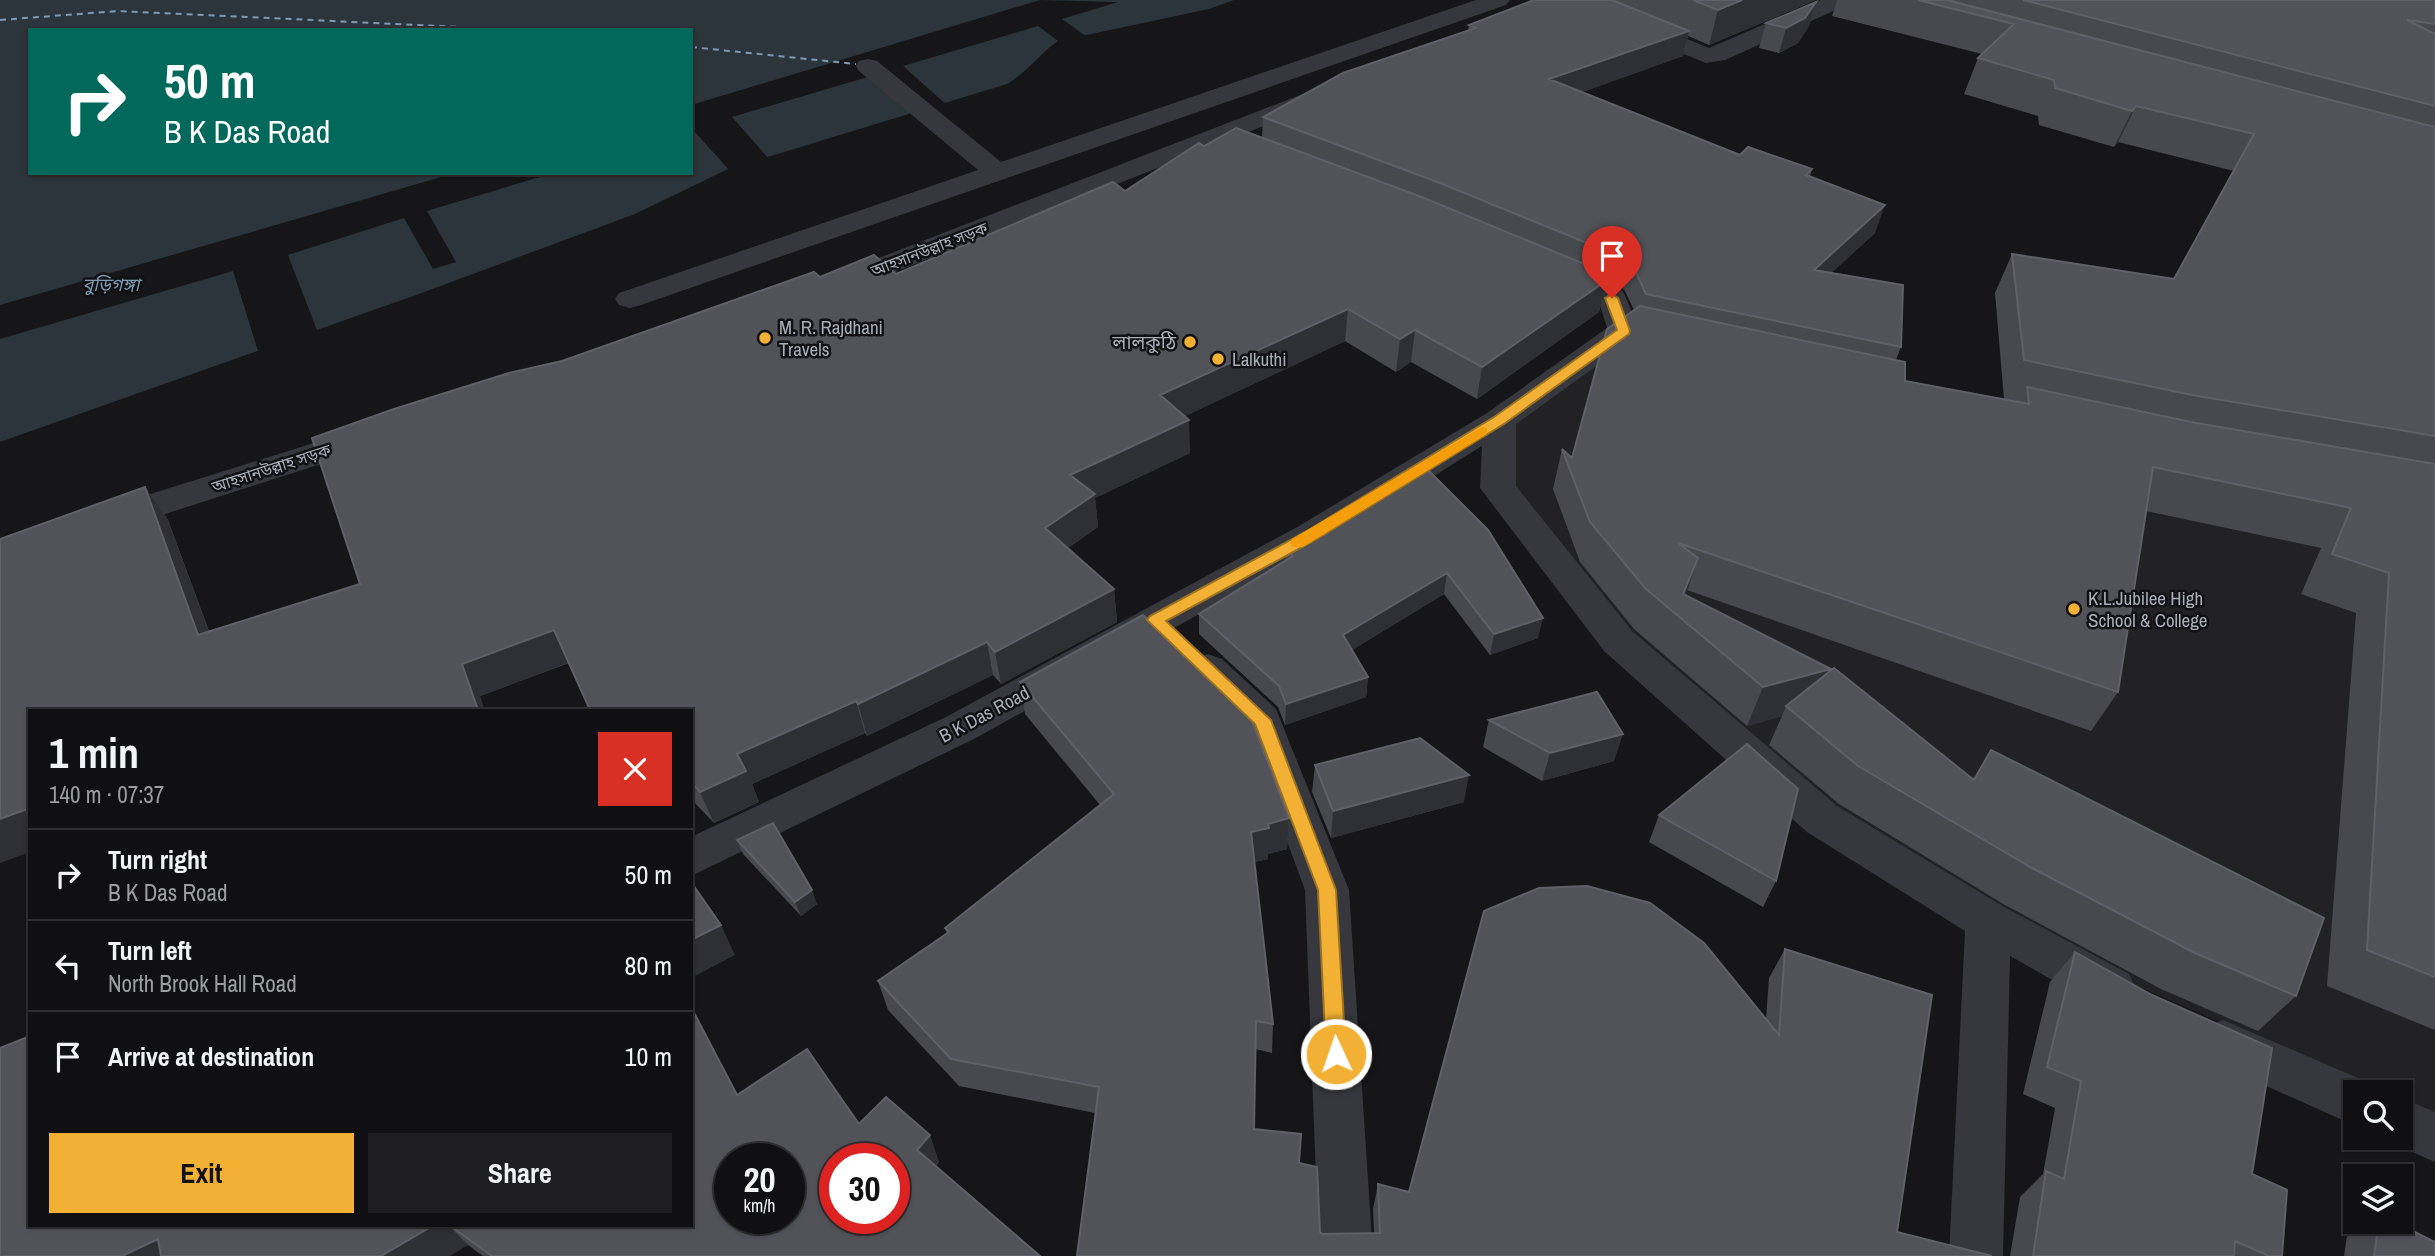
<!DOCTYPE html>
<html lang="en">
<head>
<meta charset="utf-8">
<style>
	body { margin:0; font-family:"Archivo Narrow","Noto Sans Bengali",sans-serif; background:#1e1e20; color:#f1f3f6; height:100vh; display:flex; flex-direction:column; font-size:26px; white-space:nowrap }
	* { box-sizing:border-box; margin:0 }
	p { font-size:23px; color:#9c9d9f }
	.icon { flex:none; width:38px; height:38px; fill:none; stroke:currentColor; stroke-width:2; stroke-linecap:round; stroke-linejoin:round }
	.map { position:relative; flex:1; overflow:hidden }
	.side { position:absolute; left:28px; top:709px; width:665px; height:518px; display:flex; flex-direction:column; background:#101012; border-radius:0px; box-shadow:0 2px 5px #0004,0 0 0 2px #303032 }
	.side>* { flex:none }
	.top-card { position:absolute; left:28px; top:28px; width:665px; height:147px; border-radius:0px; box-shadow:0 2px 5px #0004,0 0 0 2px #303032; background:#00695c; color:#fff; overflow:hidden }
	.buttons { position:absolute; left:2343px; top:1080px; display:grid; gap:14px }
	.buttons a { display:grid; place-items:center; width:70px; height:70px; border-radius:0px; background:#101012; box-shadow:0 2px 5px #0004,0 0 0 2px #303032; font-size:35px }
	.speed { position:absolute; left:714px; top:1143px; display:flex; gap:14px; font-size:35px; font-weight:700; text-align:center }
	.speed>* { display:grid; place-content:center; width:91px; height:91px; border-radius:50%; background:#101012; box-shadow:0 2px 5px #0004,0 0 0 2px #303032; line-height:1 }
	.speed small { font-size:18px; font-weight:400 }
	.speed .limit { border:10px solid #d22; background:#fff; color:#111 }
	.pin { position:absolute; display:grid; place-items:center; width:60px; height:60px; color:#fff; margin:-72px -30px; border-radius:50% 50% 50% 0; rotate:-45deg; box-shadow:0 0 7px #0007 }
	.pin .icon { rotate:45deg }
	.me { position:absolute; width:77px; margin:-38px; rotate:357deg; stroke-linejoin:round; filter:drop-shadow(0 0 5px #0008) }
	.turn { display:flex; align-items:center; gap:24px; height:147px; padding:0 21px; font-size:32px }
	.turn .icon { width:91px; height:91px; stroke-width:2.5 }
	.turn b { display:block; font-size:49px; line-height:60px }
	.round { display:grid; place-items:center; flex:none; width:74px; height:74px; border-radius:0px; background:#1e1e20 }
	.overview { display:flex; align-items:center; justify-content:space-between; height:119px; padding:0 21px }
	h1 { font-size:42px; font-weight:700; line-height:52px }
	.action { display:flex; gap:14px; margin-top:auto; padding:14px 21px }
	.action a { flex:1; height:80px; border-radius:0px; background:#f2b134; color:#111; font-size:28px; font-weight:700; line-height:80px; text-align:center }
	.action a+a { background:#1e1e20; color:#f1f3f6 }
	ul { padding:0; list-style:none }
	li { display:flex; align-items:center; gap:21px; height:91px; padding:0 21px; border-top:2px solid #303032 }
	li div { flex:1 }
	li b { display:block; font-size:26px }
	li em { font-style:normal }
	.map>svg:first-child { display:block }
	.built { fill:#222225 }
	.water { fill:#2c353c; fill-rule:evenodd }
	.pier { fill:#161618 }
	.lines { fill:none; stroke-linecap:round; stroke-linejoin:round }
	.ferry { stroke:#7f9bb3; stroke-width:2; stroke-dasharray:6 5; stroke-linecap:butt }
	.minor { fill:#37383d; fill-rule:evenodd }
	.wall { fill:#47494d }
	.shaded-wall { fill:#2f3033 }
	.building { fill:#525359; stroke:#5f6168; stroke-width:2; fill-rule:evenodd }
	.route { fill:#f2b134; stroke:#9d7322; stroke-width:2 }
	.slow { fill:#f59e0b }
	.poi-dot { fill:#f2b134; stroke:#111113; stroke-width:2.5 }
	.labels { text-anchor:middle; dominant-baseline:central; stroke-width:5; stroke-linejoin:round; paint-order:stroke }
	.far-street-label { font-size:16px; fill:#a8adb8; stroke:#111113 }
	.far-water-label { font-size:18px; font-style:italic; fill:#7f9bb3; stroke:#111113 }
	.poi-label { font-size:19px; fill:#a8adb8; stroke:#111113; text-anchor:start }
	.street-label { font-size:19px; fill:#a8adb8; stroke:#111113 }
</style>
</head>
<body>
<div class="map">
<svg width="2435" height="1256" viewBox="0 0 2435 1256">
	<rect width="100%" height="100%" fill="#161618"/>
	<path class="built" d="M1624 331 2435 512V1116L2401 1101V1092H2381L1988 921 1618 641 1498 488 1499 420Z"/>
	<path class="water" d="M0 0H1234L1209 9 1058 41C1038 55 1030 70 1007 84L728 169 635 214 416 295 0 442ZM30 30H691V173H30Z"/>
	<path class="pier" d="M1040 0 1118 2 1062 19 1087 37 1061 43 1038 26 903 66 947 105 914 115 871 76 732 117 769 159 731 172 694 131 691 132V105Z
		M455 173H553L427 211 456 262 433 269 404 218 288 255 318 333 259 354 233 271 0 339V305Z"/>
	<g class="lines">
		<path class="ferry" d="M0 20 118 11 525 30
			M691 47 856 64"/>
		<path class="minor" d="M1476 0H1510L1506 5 641 305 630 308 619 305 615 299 619 293 978 170 859 71 856 66 859 61 868 59 877 61 1001 162Z
			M1561 0H1593L1709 48 1821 0H1864L1894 7 1898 12 1894 17 1886 19 1840 8 1725 60 1706 63 1565 5Z
			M1313 90 1322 93 1326 98 1322 103 849 290 838 293 827 290 823 284 827 278Z
			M1556 265 1623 291 1640 331 1635 338 1516 424V486L1632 631 1837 806 2004 907 2129 974 2136 989 2129 1004 2112 1010 2095 1004 2010 956 2003 1256H1949L1965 931 1807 832 1604 651 1480 488 1482 446 1325 544 974 739 691 876V837L946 717 1299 526 1487 413 1607 328 1599 302 1545 280 1541 274 1545 268Z
			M368 426 380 429 385 437 380 445 109 532 96 529 91 520 96 511Z
			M1208 654 1222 659 1276 709 1349 890 1373 1256H1319L1305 890 1245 728 1194 679 1188 669 1194 659Z
			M2223 1020 2374 1085 2377 1092H2356V1126L2206 1059 2199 1043 2206 1027Z
			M2401 1098 2435 1112V1162L2383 1139 2401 1138Z"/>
	</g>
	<path class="wall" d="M1613 0H1816L1709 45 1688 36 1683 56 1582 92 1740 155 1812 169 1810 176 1875 233 1831 273 1901 347 1896 360 1905 381 2004 399 1995 293 2012 254 2174 279 2234 171 2118 142 2114 147 2039 125 2038 116 1964 94 1978 58 1982 54 1832 16 1837 0H2435V1030L2327 986 2356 613 2301 594 2321 548 2146 511 2118 692 2091 731 1687 590 1686 596 1829 672 1973 779 1991 750 2296 996 2258 1031 2161 989 2005 905 1839 804 1769 745 1782 716 1747 726 1634 629 1580 562 1553 489 1562 449 1572 458 1634 310 1624 289 1606 281 1599 312 1477 399 1411 362 1396 372 1345 341 1185 416 1190 453 1095 498 1098 527 1068 548 1114 589 1117 622 1001 684 993 675 867 736 865 733 752 784 759 802 714 823 691 799V710L569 663 480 696 30 710 145 487 168 520 209 631 360 584 562 361 820 277 896 274 1125 191 1204 146 1262 138 1263 117 1468 30 1469 25Z
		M1816 2 1809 26 1798 43 1779 53 1759 48 1766 23Z
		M1488 530 1538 638 1490 655 1444 594 1352 650 1368 677 1366 697 1285 725 1278 707 1199 634V614L1285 561 1286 550Z
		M1020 682 1289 818 1287 849 1268 854V859L1254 862 1273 1024 1272 1053 1255 1049 1254 1129 1299 1163 1320 1232 1322 1234 1374 1233 1373 1209 1378 1184 1409 1192 1766 1019 1769 978 1785 949 1897 1232 1077 1256 1095 1113 959 1086 888 1010 878 981 947 934 945 928 1100 805 1025 714Z
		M1489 720 1614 761 1542 781 1483 747Z
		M1315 765 1464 802 1331 838 1312 792Z
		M1659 815 1776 881 1763 907 1649 842Z
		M737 840 817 904 801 916 743 854Z
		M2075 952 2252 1174 2282 1256H2010L2020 1197 2043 1174 2055 1108 2023 1094 2050 982Z
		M738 1095 859 1124 939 1162 936 1166 1040 1256H483L468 1245 30 1225H691Z
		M2368 1222H2395L2435 1256H2344L2347 1236Z"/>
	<path class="shaded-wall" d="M1742 0H1816L1709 45 1718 10Z
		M1816 2 1809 26 1798 43 1779 53 1786 28Z
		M1689 31 1683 56 1544 106 1549 79Z
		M2136 106 2118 142 2114 147 2132 111Z
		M1885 205 1875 233 1804 298 1814 270Z
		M1607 280 1599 312 1477 399 1482 367Z
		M1348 309 1345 341 1162 427 1160 395Z
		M1415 330 1411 362 1396 372 1400 339Z
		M1189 420 1190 453 1095 498 1098 527 1049 561 1045 528 1070 475Z
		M145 487 168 520 222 668 198 635Z
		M1698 558 1685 598 1683 594Z
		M1447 573 1444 594 1342 656 1343 635Z
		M1114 589 1117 622 1001 684 995 652Z
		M1543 618 1538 638 1490 655 1494 634Z
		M554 630 570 662 480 696 485 710H478L462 664Z
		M987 642 993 675 867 736 858 704Z
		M1831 669 1812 708 1786 706 1782 716 1747 726 1763 687Z
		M1368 677 1366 697 1285 725 1286 704Z
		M856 701 865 733 752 784 759 802 714 823 700 792 737 754Z
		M1623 734 1614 761 1542 781 1550 753Z
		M1469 775 1464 802 1331 838 1333 811Z
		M30 808V852L0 863V819Z
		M1289 818 1287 849 1268 854V859L1250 863 1251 832 1268 824Z
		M812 890 817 904 801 916 795 902Z
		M721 925 735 955 691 978V940Z
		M930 1135 939 1162 926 1176 917 1150Z
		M434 1225H448L468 1245 450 1256H381Z
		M158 1239 181 1256H122Z"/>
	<path class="building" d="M1534 0H1612L1689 31 1549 79 1740 155 1748 147 1812 169 1806 175 1885 205 1814 270 1903 285 1901 347 1646 294 1631 261 1440 183 1263 117 1343 73 1476 28 1469 25Z
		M1693 0H1742L1718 10Z
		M1918 0H1947L2435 127V436L2192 395 2024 360 2012 254 2174 279 2254 134 2136 106 2132 111 2055 88 2054 80 1978 58 2014 24Z
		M2023 0H2435V24L2407 20 2435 34V106Z
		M1816 2 1805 18 1786 28 1766 23Z
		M1236 128 1419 196 1604 272 1607 280 1482 367 1415 330 1400 339 1348 309 1160 395 1189 420 1070 475 1095 494 1045 528 1114 589 995 652 987 642 858 704 856 701 737 754 746 771 700 792 691 782V710H590L554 630 462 664 478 710H30V808L0 819V539L145 487 198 635 360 584 312 438 394 409 509 373 562 361 814 272 820 277 874 255 896 274 1113 182 1125 191 1199 143 1204 146Z
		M1640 306 1905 362V381L2029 404 2027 387 2191 422 2435 464V977L2367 950 2389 573 2332 554 2351 508 2153 467 2118 692 1678 543 1698 558 1683 594 1831 669 1763 687 1646 589 1590 522 1562 449 1572 458 1607 329Z
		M1429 471 1488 530 1543 618 1494 634 1447 573 1343 635 1368 677 1286 704 1279 686 1199 614 1293 556 1286 550 1379 494Z
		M1143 615 1157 627 1163 624 1243 698 1289 818 1268 824 1269 828 1251 832 1273 1024 1256 1021 1254 1129 1301 1134 1299 1163 1317 1167 1320 1232 1322 1234 1380 1233 1378 1184 1409 1192 1484 911 1539 888 1587 886 1650 903 1704 943 1779 1035 1785 949 1932 995 1897 1232 1992 1256H1077L1099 1087 951 1059 878 981 949 932 945 928 1114 794 1020 682Z
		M1834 668 1974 780 1991 750 2324 918 2296 996 2195 953 2032 868 1858 766 1786 706Z
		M1597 692 1623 734 1550 753 1489 720Z
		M1420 738 1469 775 1333 811 1315 765Z
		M1747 744 1798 789 1776 881 1659 815Z
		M773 823 812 890 795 902 737 840Z
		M691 882 721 925 691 940Z
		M2075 952 2152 995 2272 1048 2252 1174 2287 1190 2282 1256H2269L2235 1241 2234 1256H2033L2046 1171 2064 1179 2081 1081 2047 1067Z
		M691 1007 737 1095 807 1049 859 1124 886 1097 930 1135 917 1150 1040 1256H492L449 1225H691ZM730 1158H789V1218H730ZM835 1158H894V1218H835Z
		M30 1036V1225H434L381 1256H161L158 1239 122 1256H0V1048Z
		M2379 1222H2395L2435 1242V1256H2374Z"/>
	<path class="route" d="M1612 294 1618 298 1630 331 1629 334 1504 424 1317 539 1166 621 1271 720 1336 890 1346 1054 1343 1061 1336 1063 1329 1061 1326 1054 1318 890 1255 724 1147 620 1150 616 1307 531 1494 417 1617 330 1605 298Z"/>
	<path class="slow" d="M1482 427 1487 428V434L1303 547H1292L1290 543 1292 539Z"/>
	<g class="poi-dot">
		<circle cx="765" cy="338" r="7"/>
		<circle cx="1190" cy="342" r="7"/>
		<circle cx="1218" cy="359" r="7"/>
		<circle cx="2074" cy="609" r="7"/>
	</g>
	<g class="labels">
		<g class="far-street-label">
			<text transform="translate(929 249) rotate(-21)">আহসানউল্লাহ সড়ক</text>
			<text transform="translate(271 468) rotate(-18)">আহসানউল্লাহ সড়ক</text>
		</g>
		<g class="far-water-label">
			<text x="111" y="284">বুড়িগঙ্গা</text>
		</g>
		<g class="poi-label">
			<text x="779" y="327">M. R. Rajdhani<tspan x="779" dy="22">Travels</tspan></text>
			<text x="1176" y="342" text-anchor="end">লালকুঠি</text>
			<text x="1232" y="359">Lalkuthi</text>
			<text x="2088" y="598">K.L.Jubilee High<tspan x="2088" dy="22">School &amp; College</tspan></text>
		</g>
		<g class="street-label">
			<text transform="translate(984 714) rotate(-28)">B K Das Road</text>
		</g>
	</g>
</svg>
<div class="buttons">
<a><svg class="icon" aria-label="search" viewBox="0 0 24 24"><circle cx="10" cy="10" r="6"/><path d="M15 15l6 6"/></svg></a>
<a><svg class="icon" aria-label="layers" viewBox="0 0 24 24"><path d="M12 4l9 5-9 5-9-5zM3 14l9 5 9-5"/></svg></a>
</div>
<div class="speed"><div>20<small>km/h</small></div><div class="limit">30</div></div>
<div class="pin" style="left:1612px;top:298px;background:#d93025"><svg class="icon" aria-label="arrive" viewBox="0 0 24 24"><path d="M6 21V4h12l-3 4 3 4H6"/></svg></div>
<svg class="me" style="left:1336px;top:1054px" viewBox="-20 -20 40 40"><circle r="17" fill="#f2b134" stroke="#fff" stroke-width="3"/><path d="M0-11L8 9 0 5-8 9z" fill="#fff"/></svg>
<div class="top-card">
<div class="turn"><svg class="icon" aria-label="right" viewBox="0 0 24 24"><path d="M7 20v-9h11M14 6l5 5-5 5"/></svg><div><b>50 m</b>B K Das Road</div></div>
</div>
<section class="side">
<div class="overview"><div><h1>1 min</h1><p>140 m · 07:37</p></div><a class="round" style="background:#d93025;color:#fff"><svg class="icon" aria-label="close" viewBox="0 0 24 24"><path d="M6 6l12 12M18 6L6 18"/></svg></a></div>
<ul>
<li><svg class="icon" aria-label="right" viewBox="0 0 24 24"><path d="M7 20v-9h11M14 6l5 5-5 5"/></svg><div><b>Turn right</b><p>B K Das Road</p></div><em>50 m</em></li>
<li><svg class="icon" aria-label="left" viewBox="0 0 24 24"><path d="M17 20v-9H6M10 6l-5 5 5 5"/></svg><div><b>Turn left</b><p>North Brook Hall Road</p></div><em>80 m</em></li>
<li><svg class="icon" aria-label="arrive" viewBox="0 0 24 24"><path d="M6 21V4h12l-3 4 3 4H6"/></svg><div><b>Arrive at destination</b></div><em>10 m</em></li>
</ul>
<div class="action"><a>Exit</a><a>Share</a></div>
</section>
</div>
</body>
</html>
